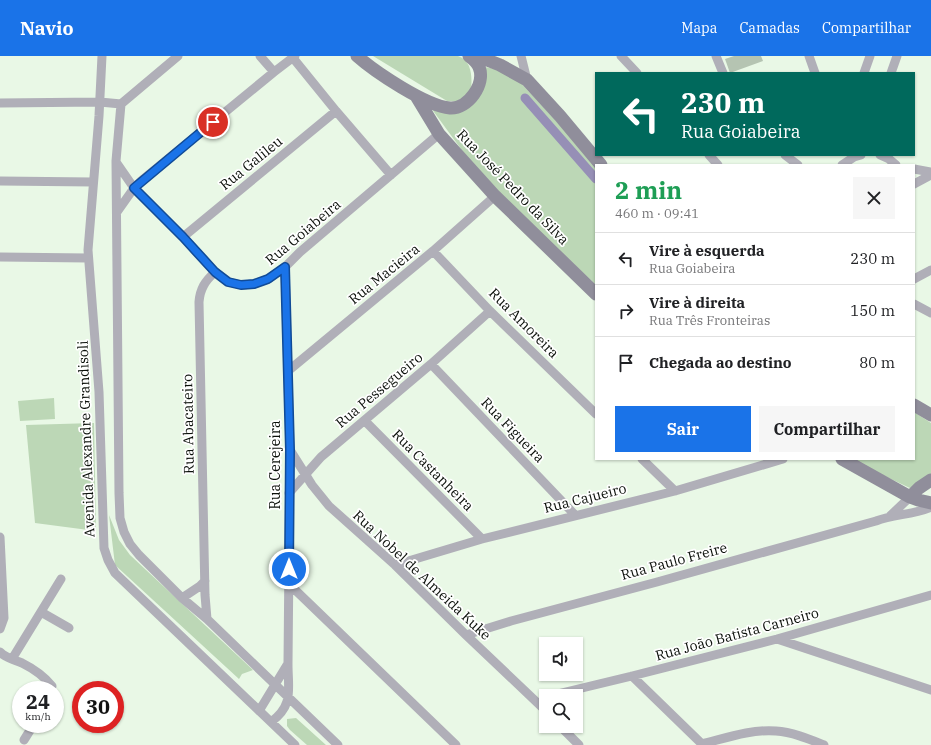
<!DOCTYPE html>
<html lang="pt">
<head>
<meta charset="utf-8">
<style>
	body { margin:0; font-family:"IBM Plex Serif",serif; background:#f6f6f6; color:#202124; height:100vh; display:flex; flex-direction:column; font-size:15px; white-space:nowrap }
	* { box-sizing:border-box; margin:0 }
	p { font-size:13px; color:#757577 }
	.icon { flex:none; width:22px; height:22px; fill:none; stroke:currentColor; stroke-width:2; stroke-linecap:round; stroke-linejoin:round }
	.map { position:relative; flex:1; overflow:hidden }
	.drawer { position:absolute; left:595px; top:108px; width:320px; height:296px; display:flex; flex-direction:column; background:#fff; border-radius:0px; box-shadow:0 1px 3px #0004 }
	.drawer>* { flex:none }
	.banner { position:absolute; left:595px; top:16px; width:320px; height:84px; border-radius:0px; box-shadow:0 1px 3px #0004; background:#00695c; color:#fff; overflow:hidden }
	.fabs { position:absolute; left:539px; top:581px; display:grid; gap:8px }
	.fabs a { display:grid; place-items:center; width:44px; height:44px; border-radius:0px; background:#fff; box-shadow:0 1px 3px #0004; font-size:20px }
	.speed { position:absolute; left:12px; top:625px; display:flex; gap:8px; font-size:20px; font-weight:700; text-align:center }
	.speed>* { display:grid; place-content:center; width:52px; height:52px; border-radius:50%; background:#fff; box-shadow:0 1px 3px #0004; line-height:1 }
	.speed small { font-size:10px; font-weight:400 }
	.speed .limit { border:6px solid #d22; background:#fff; color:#111 }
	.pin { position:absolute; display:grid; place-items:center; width:34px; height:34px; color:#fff; margin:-17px; border:2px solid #fff; border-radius:50%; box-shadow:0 1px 4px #0007 }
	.me { position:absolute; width:44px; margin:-22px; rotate:0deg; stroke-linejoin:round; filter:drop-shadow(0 0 3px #0008) }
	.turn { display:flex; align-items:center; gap:14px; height:84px; padding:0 20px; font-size:18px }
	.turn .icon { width:52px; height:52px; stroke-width:2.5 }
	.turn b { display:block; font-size:28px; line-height:34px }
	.round { display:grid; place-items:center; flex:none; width:42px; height:42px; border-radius:0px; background:#f6f6f6 }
	.head { display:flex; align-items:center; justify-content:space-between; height:68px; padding:0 20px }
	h1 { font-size:24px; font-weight:800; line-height:30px; color:#1e9e55 }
	.cta { display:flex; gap:8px; margin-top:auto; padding:8px 20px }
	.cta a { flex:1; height:46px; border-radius:0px; background:#1a73e8; color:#fff; font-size:16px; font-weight:800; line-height:46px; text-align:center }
	.cta a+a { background:#f6f6f6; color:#202124 }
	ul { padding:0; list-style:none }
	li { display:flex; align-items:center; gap:12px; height:52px; padding:0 20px; border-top:1px solid #e0e0e0 }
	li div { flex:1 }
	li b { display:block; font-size:15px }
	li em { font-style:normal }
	header { display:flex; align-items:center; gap:24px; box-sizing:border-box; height:56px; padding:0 20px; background:#1a73e8; color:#fff }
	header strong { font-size:19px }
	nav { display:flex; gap:22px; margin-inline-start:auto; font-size:14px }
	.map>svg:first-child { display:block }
	.green { fill:#bcd7b6 }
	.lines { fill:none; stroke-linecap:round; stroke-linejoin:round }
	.canal { stroke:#968fb6; stroke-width:9 }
	.building { fill:#b5c4b2 }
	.street { stroke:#b0afb8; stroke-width:9 }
	.secondary { stroke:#908e9b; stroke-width:13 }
	.route-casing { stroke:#114b97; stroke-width:10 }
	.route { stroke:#1a73e8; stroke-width:7 }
	.labels { text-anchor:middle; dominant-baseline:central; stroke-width:3.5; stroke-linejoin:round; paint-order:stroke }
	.street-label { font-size:14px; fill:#0a0f09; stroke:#fff }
</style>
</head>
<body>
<header>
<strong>Navio</strong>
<nav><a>Mapa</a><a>Camadas</a><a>Compartilhar</a></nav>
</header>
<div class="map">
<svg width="931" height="689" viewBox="0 0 931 689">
	<rect width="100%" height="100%" fill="#e9f8e6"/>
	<path class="green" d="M373 0H458C473 5 472 23 471 35L460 45H447Z
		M485 11 496 13 517 23 573 83 596 109V229L495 134 464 97 431 52 461 53Z
		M54 342 55 363 20 365 18 345Z
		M914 356 931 367V420L912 433 874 415 852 403H914Z
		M94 367 96 475 35 467 26 369Z
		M109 459 119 484 130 499 253 614 242 618 239 623 115 509Z
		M296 662 326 689H307L290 674 287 670V663Z"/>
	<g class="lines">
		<path class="canal" d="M525 42 596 123"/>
	</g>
	<path class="building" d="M734 0H761L763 5 730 17 725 3Z"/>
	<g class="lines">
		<path class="street" d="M102 0 99 60 88 194 99 336 104 492 108 504 115 517 295 689
			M260 0 274 16
			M521 0 527 24
			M621 0 637 17
			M716 0 723 17
			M809 0 815 17
			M293 2 336 55 391 119
			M864 17 870 0
			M891 17 897 0
			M0 47 100 46 121 48
			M121 48 116 105 119 437 120 462 124 476 130 488 139 499 182 542 207 563 338 689
			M121 48 178 0
			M709 99 718 109
			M785 99 798 109
			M880 99 889 103 896 109
			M116 106 134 132 183 181 215 216 229 226 241 229 254 228 268 223 285 211 300 196 439 78
			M842 109 854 101 861 99
			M914 113 931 116
			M0 125 93 126
			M914 128 931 119
			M117 156 134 132 141 125 274 16 295 0
			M183 181 336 55
			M433 195 490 255 596 358
			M0 201 88 202
			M914 223 931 214
			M914 248 931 257
			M431 308 575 459
			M288 315 433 195 495 140
			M365 365 482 483
			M290 394 312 429 329 450 395 509 466 579 546 655
			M642 403 675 435
			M289 437 321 401 431 308 490 255
			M890 460 910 441
			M0 481 4 562 0 573
			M395 509 482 483 675 435 783 403
			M289 528 456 689
			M182 542 200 530 205 525
			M41 556 69 572
			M207 563 205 539 199 246C200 233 205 225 215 216
			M466 579 511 565 657 526 876 465C894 458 913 459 931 451
			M777 583 931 634
			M0 596C5 602 15 604 22 607 34 613 44 620 52 630L51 634
			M12 603 61 523
			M632 620 703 689
			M549 640 632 620 777 583 931 539
			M259 655 287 609
			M271 666C294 649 288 634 288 608L290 394 285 211
			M560 670 579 689
			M24 684 34 668
			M702 688C726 682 751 673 776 675 792 676 809 683 824 689"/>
		<path class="secondary" d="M357 0C375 16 426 50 450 52 468 53 486 28 479 11 477 6 473 3 469 0
			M477 0 500 9 527 24 560 60 601 109
			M416 40 439 78 495 140 596 238
			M914 349 931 359
			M842 403 910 441 918 444 931 447
			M910 441 919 432 931 424"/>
	</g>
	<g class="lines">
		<defs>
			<path id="route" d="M213 66 134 132 183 181 215 216 228 226 241 229 254 228 268 223 285 211 290 394 289 513"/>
		</defs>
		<use href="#route" class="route-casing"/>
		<use href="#route" class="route"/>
	</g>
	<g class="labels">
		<g class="street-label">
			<text transform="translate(251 107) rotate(-39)">Rua Galileu</text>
			<text transform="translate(513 131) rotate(46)">Rua José Pedro da Silva</text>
			<text transform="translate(303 176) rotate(-40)">Rua Goiabeira</text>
			<text transform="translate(384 218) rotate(-39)">Rua Macieira</text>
			<text transform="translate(524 267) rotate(45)">Rua Amoreira</text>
			<text transform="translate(379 334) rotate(-40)">Rua Pessegueiro</text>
			<text transform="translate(188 368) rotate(-91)">Rua Abacateiro</text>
			<text transform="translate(513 374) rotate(46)">Rua Figueira</text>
			<text transform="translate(86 383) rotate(-92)">Avenida Alexandre Grandisoli</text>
			<text transform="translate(275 409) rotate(-90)">Rua Cerejeira</text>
			<text transform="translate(433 414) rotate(45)">Rua Castanheira</text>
			<text transform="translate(585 442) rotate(-14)">Rua Cajueiro</text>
			<text transform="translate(674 505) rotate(-15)">Rua Paulo Freire</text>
			<text transform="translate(422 519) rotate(43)">Rua Nobel de Almeida Kuke</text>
			<text transform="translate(737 578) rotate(-15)">Rua João Batista Carneiro</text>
		</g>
	</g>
</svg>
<div class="fabs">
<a><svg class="icon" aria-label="sound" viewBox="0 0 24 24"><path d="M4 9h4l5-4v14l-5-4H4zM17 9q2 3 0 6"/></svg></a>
<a><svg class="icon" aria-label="search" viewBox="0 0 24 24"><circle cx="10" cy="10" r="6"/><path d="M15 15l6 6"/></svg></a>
</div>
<div class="speed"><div>24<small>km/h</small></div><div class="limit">30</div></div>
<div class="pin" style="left:213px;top:66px;background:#d93025"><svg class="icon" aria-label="arrive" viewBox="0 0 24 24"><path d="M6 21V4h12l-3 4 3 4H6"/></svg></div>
<svg class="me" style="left:289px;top:513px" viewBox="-20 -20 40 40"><circle r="17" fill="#1a73e8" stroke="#fff" stroke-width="3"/><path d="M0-11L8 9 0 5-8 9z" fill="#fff"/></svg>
<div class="banner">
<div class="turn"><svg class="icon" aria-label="left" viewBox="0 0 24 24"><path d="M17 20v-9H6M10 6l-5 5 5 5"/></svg><div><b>230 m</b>Rua Goiabeira</div></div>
</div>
<section class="drawer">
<div class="head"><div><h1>2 min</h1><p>460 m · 09:41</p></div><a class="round"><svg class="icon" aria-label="close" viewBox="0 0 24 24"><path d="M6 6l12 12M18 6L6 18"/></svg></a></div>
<ul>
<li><svg class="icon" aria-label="left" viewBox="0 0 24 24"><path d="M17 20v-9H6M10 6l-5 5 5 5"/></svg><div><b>Vire à esquerda</b><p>Rua Goiabeira</p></div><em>230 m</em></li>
<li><svg class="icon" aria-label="right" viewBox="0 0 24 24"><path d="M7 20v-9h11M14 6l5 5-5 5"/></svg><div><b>Vire à direita</b><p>Rua Três Fronteiras</p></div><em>150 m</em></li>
<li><svg class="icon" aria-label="arrive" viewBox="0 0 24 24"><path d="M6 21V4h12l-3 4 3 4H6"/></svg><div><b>Chegada ao destino</b></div><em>80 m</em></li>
</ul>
<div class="cta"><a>Sair</a><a>Compartilhar</a></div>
</section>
</div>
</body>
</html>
